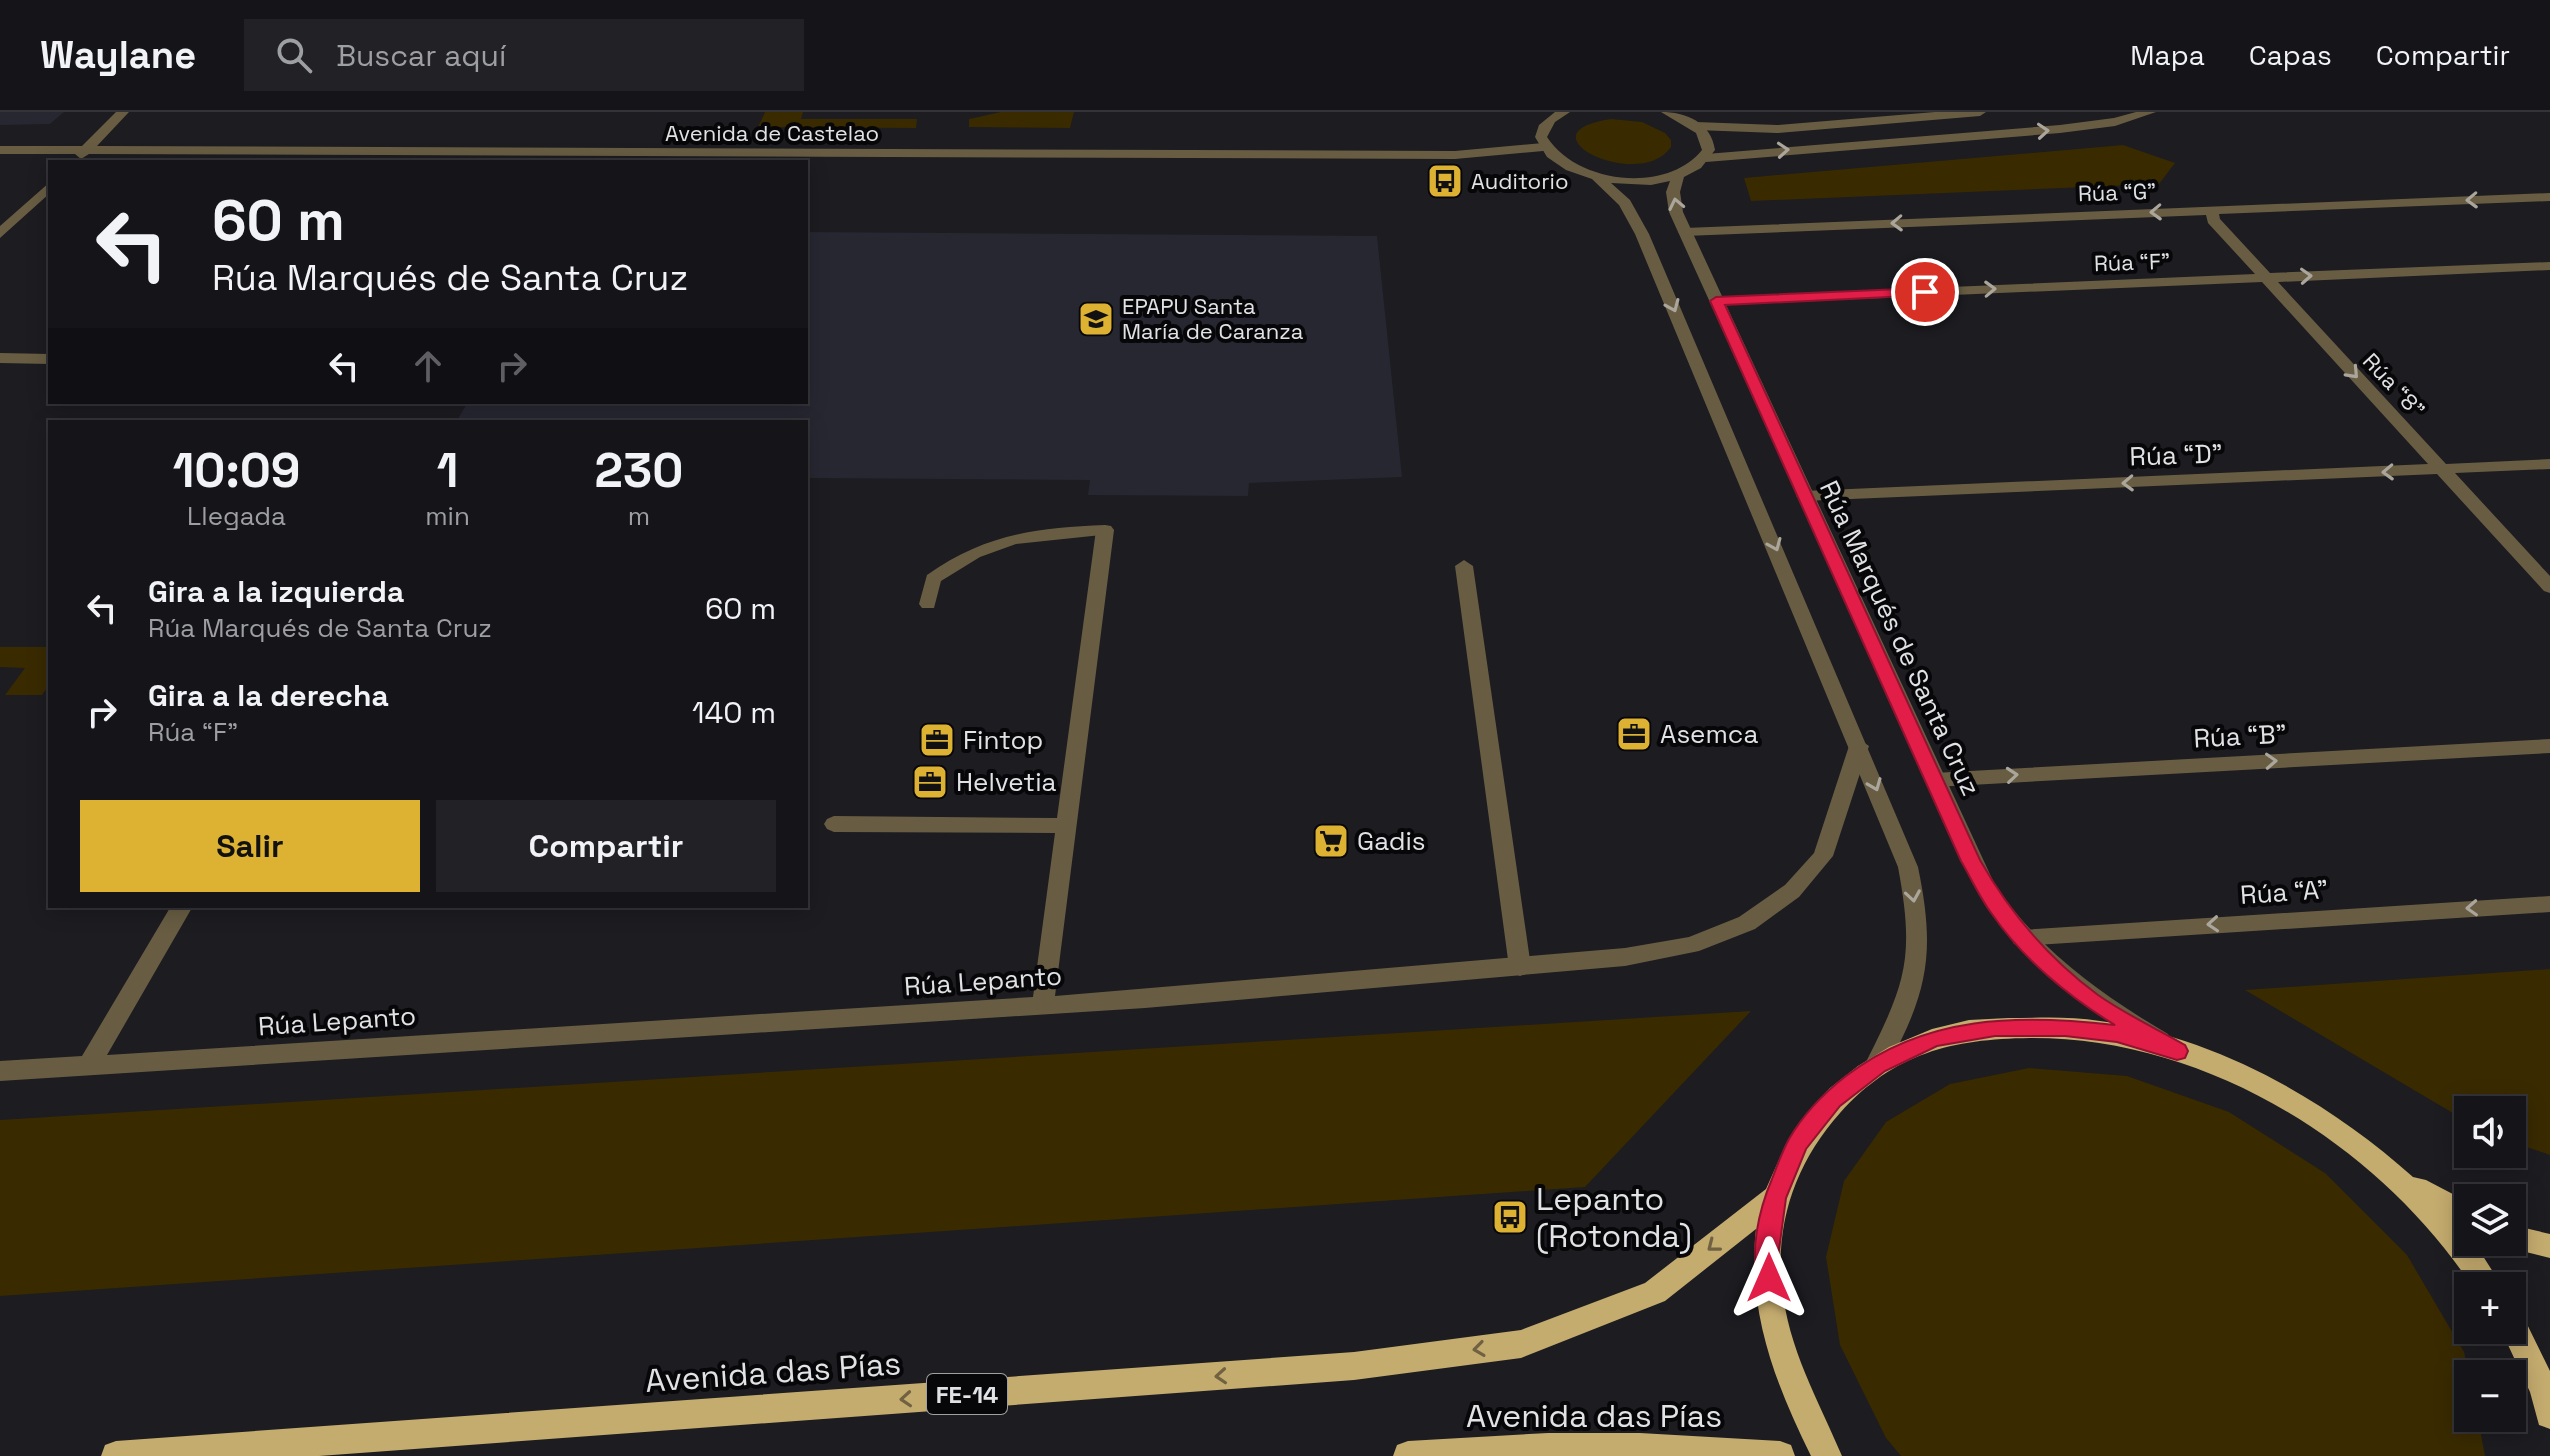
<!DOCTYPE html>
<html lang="es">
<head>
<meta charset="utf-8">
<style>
	body { margin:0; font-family:"Space Grotesk",sans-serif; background:#222226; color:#f1f3f6; height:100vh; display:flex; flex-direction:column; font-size:30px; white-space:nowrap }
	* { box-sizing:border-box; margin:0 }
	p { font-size:26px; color:#9d9fa2 }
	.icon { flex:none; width:44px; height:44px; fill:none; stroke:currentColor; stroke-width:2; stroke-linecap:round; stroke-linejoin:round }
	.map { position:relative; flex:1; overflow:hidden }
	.details { position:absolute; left:48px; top:308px; width:760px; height:488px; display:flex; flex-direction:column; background:#151519; border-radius:0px; box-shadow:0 4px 20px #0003,0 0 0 2px #343438 }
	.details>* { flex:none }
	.banner { position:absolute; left:48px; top:48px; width:760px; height:244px; border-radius:0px; box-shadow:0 4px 20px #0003,0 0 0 2px #343438; background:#151519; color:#f1f3f6; overflow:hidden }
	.buttons { position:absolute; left:2454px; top:984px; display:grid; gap:16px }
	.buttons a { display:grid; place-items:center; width:72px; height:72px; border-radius:0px; background:#151519; box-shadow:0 4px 20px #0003,0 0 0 2px #343438; font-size:40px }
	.pin { position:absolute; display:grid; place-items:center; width:68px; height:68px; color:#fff; margin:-34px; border:4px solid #fff; border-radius:50%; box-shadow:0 2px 8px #0007 }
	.me { position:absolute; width:88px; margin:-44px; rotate:0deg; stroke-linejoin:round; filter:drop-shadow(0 0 6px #0008) }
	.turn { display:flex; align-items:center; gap:28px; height:168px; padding:0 32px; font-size:36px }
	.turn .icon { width:104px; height:104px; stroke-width:2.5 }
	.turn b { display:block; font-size:56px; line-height:68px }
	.lanes { display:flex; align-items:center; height:76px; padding:0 32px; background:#0003; justify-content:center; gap:40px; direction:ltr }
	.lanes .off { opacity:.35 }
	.eta { display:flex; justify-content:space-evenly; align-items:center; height:136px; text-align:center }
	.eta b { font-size:48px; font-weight:700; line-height:56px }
	.button { display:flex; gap:16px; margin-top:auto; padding:16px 32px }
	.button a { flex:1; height:92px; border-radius:0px; background:#ddb233; color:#111; font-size:32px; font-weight:700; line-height:92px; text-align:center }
	.button a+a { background:#222226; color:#f1f3f6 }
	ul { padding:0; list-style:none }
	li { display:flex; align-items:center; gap:24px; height:104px; padding:0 32px }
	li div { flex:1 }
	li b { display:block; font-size:30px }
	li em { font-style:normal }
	header { display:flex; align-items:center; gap:48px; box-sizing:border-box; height:112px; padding:0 40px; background:#151519; border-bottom:2px solid #343438 }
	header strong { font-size:38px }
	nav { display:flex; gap:44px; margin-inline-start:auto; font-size:28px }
	.search { width:560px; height:72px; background:#222226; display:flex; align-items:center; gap:20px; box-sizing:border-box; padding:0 28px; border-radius:0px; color:#9d9fa2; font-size:30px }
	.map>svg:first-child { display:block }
	.built { fill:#262731 }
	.green { fill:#392a00 }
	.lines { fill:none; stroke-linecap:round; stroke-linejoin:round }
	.service { fill:#685d43; fill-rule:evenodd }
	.minor { fill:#685d43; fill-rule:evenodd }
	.tertiary { fill:#685d43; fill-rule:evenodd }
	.trunk { fill:#c4ab6e; fill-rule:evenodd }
	.oneway { stroke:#aba69c }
	.oneway2 { stroke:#6f6141 }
	.route { fill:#e11d48; stroke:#92132f; stroke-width:2 }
	.labels { text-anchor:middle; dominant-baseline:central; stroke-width:8; stroke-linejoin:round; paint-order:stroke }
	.far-street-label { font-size:22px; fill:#e1e2e5; stroke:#070709 }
	.far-poi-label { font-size:22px; fill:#e1e2e5; stroke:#070709; text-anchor:start }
	.shield { fill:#070709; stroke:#a0a0a3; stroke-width:2 }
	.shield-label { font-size:24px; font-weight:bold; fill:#e1e2e5 }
	.street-label { font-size:26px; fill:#e1e2e5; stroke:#070709 }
	.poi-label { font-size:26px; fill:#e1e2e5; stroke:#070709; text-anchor:start }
	.near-poi-label { font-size:32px; fill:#e1e2e5; stroke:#070709; text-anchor:start }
	.near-street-label { font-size:32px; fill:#e1e2e5; stroke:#070709 }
</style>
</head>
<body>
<header>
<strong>Waylane</strong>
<div class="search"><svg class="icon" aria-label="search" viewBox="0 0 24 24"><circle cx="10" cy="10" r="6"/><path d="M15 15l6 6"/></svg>Buscar aquí</div>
<nav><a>Mapa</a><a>Capas</a><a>Compartir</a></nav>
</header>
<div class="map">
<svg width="2550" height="1344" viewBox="0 0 2550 1344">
	<rect width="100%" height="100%" fill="#1c1c21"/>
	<path class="built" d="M0 0H64L50 12 0 13Z
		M806 120 1377 124 1402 365 1249 371 1248 384 1088 383 1090 368 806 366V310H456L468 290H806Z"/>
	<path class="green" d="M765 0H803L801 7H917L916 16 758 15Z
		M1001 0H1074L1070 16 969 15V7Z
		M1611 7 1642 10 1665 21 1671 28V35C1640 81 1516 21 1611 7Z
		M2123 33 2175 51 2159 72 1751 89 1744 66Z
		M0 535H50V572L42 583H5L25 556 0 555Z
		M2550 857V1043L2512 1030V998H2468V1010L2245 878Z
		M1751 899 1585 1075 0 1184V1008Z
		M2029 956 2127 964 2229 1000 2325 1061 2407 1143 2464 1240 2469 1262 2468 1306H2478L2485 1344H1901L1886 1326 1840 1233 1826 1145 1844 1069 1886 1010 1950 972Z"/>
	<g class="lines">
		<path class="service" d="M0 241 50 242V252L0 251Z
			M1105 413 1111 414 1114 418 1111 422 1016 432 980 445 941 469 934 496H922L919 492 927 463C985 422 1036 416 1105 413Z
			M1464 448 1473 454 1531 855 1528 861 1520 864 1512 861 1509 855 1455 454Z"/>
		<path class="minor" d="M116 0H129L97 34 1455 39 1543 31 1549 35 1543 39 1455 47 89 42 81 47 75 42H0V34H82Z
			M1935 0H1986L1980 4 1777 21 1696 18 1690 14 1696 10 1777 13Z
			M2136 0H2156L2115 14 2060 21 1706 50 1699 46 1706 42 2060 13 2114 6Z
			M50 70V81L0 126V114Z
			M2550 81V89L2219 102 2220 107 2270 161 2550 150V158L2278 170 2446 352 2550 347V357L2455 361 2550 464V481L2544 479 2437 362 1804 389 1796 384 1804 379 2428 352 2262 170 1716 193 1709 189 1716 185 2255 162 2208 111 2206 103 1685 124 1678 120 1685 116Z
			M1105 413 1114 418 1055 884 1625 836 1689 825 1739 805 1785 773 1814 741 1849 634 1859 627 1869 634 1833 744 1799 785 1755 817 1699 839 1625 854 1145 896 0 969V949L82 944 171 794H193L107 943 1033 885 1055 721 834 720 827 717 824 712 827 707 834 704 1057 706 1096 418Z
			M2550 627V641L1934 675 1927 673 1924 668 1927 663 1934 661Z
			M2550 784V800L2022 834 2014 832 2011 826 2014 820 2022 818Z"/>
		<path class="tertiary" d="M1555 0H1570L1555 10 1547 25C1577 72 1667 82 1702 38L1696 21 1661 0C1686 0 1711 10 1715 38L1701 56 1684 65 1680 80 1683 100 1995 773C2040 839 2100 882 2168 922L2171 929 2168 936 2160 938 2152 936C2083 894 2024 850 1979 783L1669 100 1666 80 1670 69 1651 73 1611 71 1630 88 1649 122 1918 755C1936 842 1928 881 1885 959L1877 962 1869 959 1865 952C1906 871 1915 846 1898 755L1635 122 1619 93 1592 67 1566 58 1547 45 1535 25 1539 13Z"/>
		<path class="trunk" d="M2008 906C2039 906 2069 904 2100 909 2216 925 2327 988 2413 1065L2426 1068 2468 1090V1116L2461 1113 2468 1122V1130H2474L2502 1174H2472C2376 1030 2204 925 2030 926 1952 927 1894 941 1840 1001 1797 1049 1775 1109 1782 1174 1788 1237 1818 1287 1842 1344H1811C1775 1271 1747 1199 1756 1117L1665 1189 1521 1246 1354 1268 319 1344H101L105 1333 116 1329 1354 1240 1521 1218 1645 1171 1766 1077 1786 1032 1806 1002 1830 976 1858 954 1889 935 1932 917 1969 908Z
			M2512 1113 2550 1122V1146L2502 1134 2501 1130H2512Z
			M2512 1198 2522 1202 2550 1259V1317L2539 1313 2530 1280 2501 1218H2512Z
			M1640 1321 1780 1329 1791 1333 1795 1344H1393L1397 1333 1408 1329 1548 1321Z"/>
	</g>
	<defs><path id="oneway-chevron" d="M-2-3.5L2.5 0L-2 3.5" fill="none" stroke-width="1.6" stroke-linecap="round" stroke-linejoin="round" transform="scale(2)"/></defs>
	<g class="oneway">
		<use href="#oneway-chevron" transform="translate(2043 19) rotate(-4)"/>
		<use href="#oneway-chevron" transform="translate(1783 38) rotate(-4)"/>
		<use href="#oneway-chevron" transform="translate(2472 88) rotate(178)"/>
		<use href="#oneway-chevron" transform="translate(1676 92) rotate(-102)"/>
		<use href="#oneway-chevron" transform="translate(2156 100) rotate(178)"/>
		<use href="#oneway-chevron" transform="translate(1897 111) rotate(178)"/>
		<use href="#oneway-chevron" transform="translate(2306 164) rotate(-3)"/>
		<use href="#oneway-chevron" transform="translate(1990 177) rotate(-2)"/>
		<use href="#oneway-chevron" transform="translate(1673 194) rotate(67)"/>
		<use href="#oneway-chevron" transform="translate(2353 261) rotate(47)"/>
		<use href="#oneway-chevron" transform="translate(2388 360) rotate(178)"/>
		<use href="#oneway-chevron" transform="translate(2128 371) rotate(178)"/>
		<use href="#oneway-chevron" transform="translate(1775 433) rotate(67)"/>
		<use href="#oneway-chevron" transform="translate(2271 649) rotate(-3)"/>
		<use href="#oneway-chevron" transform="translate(2012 663) rotate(-5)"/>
		<use href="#oneway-chevron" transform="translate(1875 673) rotate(68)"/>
		<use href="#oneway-chevron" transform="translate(1913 784) rotate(81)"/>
		<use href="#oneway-chevron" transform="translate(2472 796) rotate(177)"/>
		<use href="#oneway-chevron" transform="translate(2213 812) rotate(176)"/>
	</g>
	<g class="oneway2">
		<use href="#oneway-chevron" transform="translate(1713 1134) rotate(142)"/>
		<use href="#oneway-chevron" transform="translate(1479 1237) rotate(172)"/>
		<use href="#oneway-chevron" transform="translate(1221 1264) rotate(176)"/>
		<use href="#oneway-chevron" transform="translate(906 1287) rotate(176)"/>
	</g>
	<path class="route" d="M1925 176 1929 177V183L1725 193 1980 748C2010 801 2048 846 2098 883 2125 902 2157 917 2185 933L2188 939 2185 946 2177 948 2117 930 2065 924H1995L1937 934 1885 959 1840 994 1806 1037 1786 1086 1778 1145 1781 1166 1777 1174 1769 1177 1761 1174C1747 1144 1760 1095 1772 1067 1777 1054 1782 1040 1789 1027 1803 1003 1824 981 1846 964 1926 903 2018 902 2115 913 2069 885 2022 846 1992 802 1980 786 1971 766 1961 749L1710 189 1716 185Z"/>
	<defs>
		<symbol id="bus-square" viewBox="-11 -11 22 22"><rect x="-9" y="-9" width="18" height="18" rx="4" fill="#ddb233" stroke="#070709"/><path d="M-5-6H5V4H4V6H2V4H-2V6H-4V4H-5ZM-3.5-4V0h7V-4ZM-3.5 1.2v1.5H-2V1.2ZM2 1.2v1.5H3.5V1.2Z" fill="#111"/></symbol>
		<symbol id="school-square" viewBox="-11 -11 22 22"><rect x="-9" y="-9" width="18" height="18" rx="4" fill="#ddb233" stroke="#070709"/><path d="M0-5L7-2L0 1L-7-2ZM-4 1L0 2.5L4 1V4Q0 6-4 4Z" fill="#111"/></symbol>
		<symbol id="office-square" viewBox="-11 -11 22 22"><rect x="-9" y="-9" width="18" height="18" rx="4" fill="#ddb233" stroke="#070709"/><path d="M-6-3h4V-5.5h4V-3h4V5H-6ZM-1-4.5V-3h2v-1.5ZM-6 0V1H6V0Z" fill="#111"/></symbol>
		<symbol id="supermarket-square" viewBox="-11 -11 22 22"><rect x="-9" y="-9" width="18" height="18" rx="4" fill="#ddb233" stroke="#070709"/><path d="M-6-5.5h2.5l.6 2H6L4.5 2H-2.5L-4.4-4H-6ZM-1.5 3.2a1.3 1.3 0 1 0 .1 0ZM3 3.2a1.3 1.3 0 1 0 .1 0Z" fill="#111"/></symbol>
	</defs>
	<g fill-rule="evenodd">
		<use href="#bus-square" x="1425" y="49" width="40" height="40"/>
		<use href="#school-square" x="1076" y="187" width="40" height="40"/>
		<use href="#office-square" x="1614" y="602" width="40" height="40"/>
		<use href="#office-square" x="917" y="608" width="40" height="40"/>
		<use href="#office-square" x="910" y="650" width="40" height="40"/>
		<use href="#supermarket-square" x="1311" y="709" width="40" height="40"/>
		<use href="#bus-square" x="1490" y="1085" width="40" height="40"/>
	</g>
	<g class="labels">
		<g class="far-street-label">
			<text x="772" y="21">Avenida de Castelao</text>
			<text transform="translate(2117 80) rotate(-2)">Rúa “G”</text>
			<text transform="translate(2132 150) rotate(-2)">Rúa “F”</text>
			<text transform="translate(2394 273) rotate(47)">Rúa “8”</text>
		</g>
		<g class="far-poi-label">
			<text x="1471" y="69">Auditorio</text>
			<text x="1122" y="194">EPAPU Santa<tspan x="1122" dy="25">María de Caranza</tspan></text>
		</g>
		<rect class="shield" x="927" y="1262" width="80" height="40" rx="6"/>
		<g class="shield-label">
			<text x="967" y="1282">FE-14</text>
		</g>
		<g class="street-label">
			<text transform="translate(2176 343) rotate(-2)">Rúa “D”</text>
			<text transform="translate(1900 526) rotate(65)">Rúa Marqués de Santa Cruz</text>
			<text transform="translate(2240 624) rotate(-3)">Rúa “B”</text>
			<text transform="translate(2284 780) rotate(-4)">Rúa “A”</text>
			<text transform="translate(983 869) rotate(-4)">Rúa Lepanto</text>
			<text transform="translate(337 909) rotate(-4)">Rúa Lepanto</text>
		</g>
		<g class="poi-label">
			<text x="1660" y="622">Asemca</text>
			<text x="963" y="628">Fintop</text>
			<text x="956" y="670">Helvetia</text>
			<text x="1357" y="729">Gadis</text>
		</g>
		<g class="near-poi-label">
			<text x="1536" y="1087">Lepanto<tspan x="1536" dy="37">(Rotonda)</tspan></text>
		</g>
		<g class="near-street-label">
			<text transform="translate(773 1260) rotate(-4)">Avenida das Pías</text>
			<text x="1594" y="1304">Avenida das Pías</text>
		</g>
	</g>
</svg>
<div class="buttons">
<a><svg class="icon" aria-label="sound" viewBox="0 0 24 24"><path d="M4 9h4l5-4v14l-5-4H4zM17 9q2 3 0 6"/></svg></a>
<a><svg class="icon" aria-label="layers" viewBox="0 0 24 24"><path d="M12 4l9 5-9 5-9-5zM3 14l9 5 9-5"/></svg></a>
<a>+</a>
<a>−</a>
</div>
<div class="pin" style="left:1925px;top:180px;background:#d93025"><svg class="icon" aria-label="arrive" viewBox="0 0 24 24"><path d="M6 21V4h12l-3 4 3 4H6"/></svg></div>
<svg class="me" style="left:1769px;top:1166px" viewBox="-20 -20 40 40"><path d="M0-17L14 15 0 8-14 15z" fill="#e11d48" stroke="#fff" stroke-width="4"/></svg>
<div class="banner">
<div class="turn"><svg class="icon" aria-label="left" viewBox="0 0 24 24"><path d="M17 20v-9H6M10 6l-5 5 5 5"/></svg><div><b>60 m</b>Rúa Marqués de Santa Cruz</div></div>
<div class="lanes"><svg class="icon" aria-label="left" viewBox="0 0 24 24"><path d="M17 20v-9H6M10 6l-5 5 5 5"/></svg><svg class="icon off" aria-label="ahead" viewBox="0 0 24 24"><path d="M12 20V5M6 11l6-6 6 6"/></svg><svg class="icon off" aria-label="right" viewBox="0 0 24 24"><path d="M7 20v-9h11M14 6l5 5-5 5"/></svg></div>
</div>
<section class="details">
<div class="eta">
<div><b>10:09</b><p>Llegada</p></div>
<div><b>1</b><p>min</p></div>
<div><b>230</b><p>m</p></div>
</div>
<ul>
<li><svg class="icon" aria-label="left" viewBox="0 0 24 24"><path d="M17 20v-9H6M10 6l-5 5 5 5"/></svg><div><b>Gira a la izquierda</b><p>Rúa Marqués de Santa Cruz</p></div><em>60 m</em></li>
<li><svg class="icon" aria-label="right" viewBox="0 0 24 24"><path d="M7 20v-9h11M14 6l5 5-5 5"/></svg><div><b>Gira a la derecha</b><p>Rúa “F”</p></div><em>140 m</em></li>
</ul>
<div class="button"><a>Salir</a><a>Compartir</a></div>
</section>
</div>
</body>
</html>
